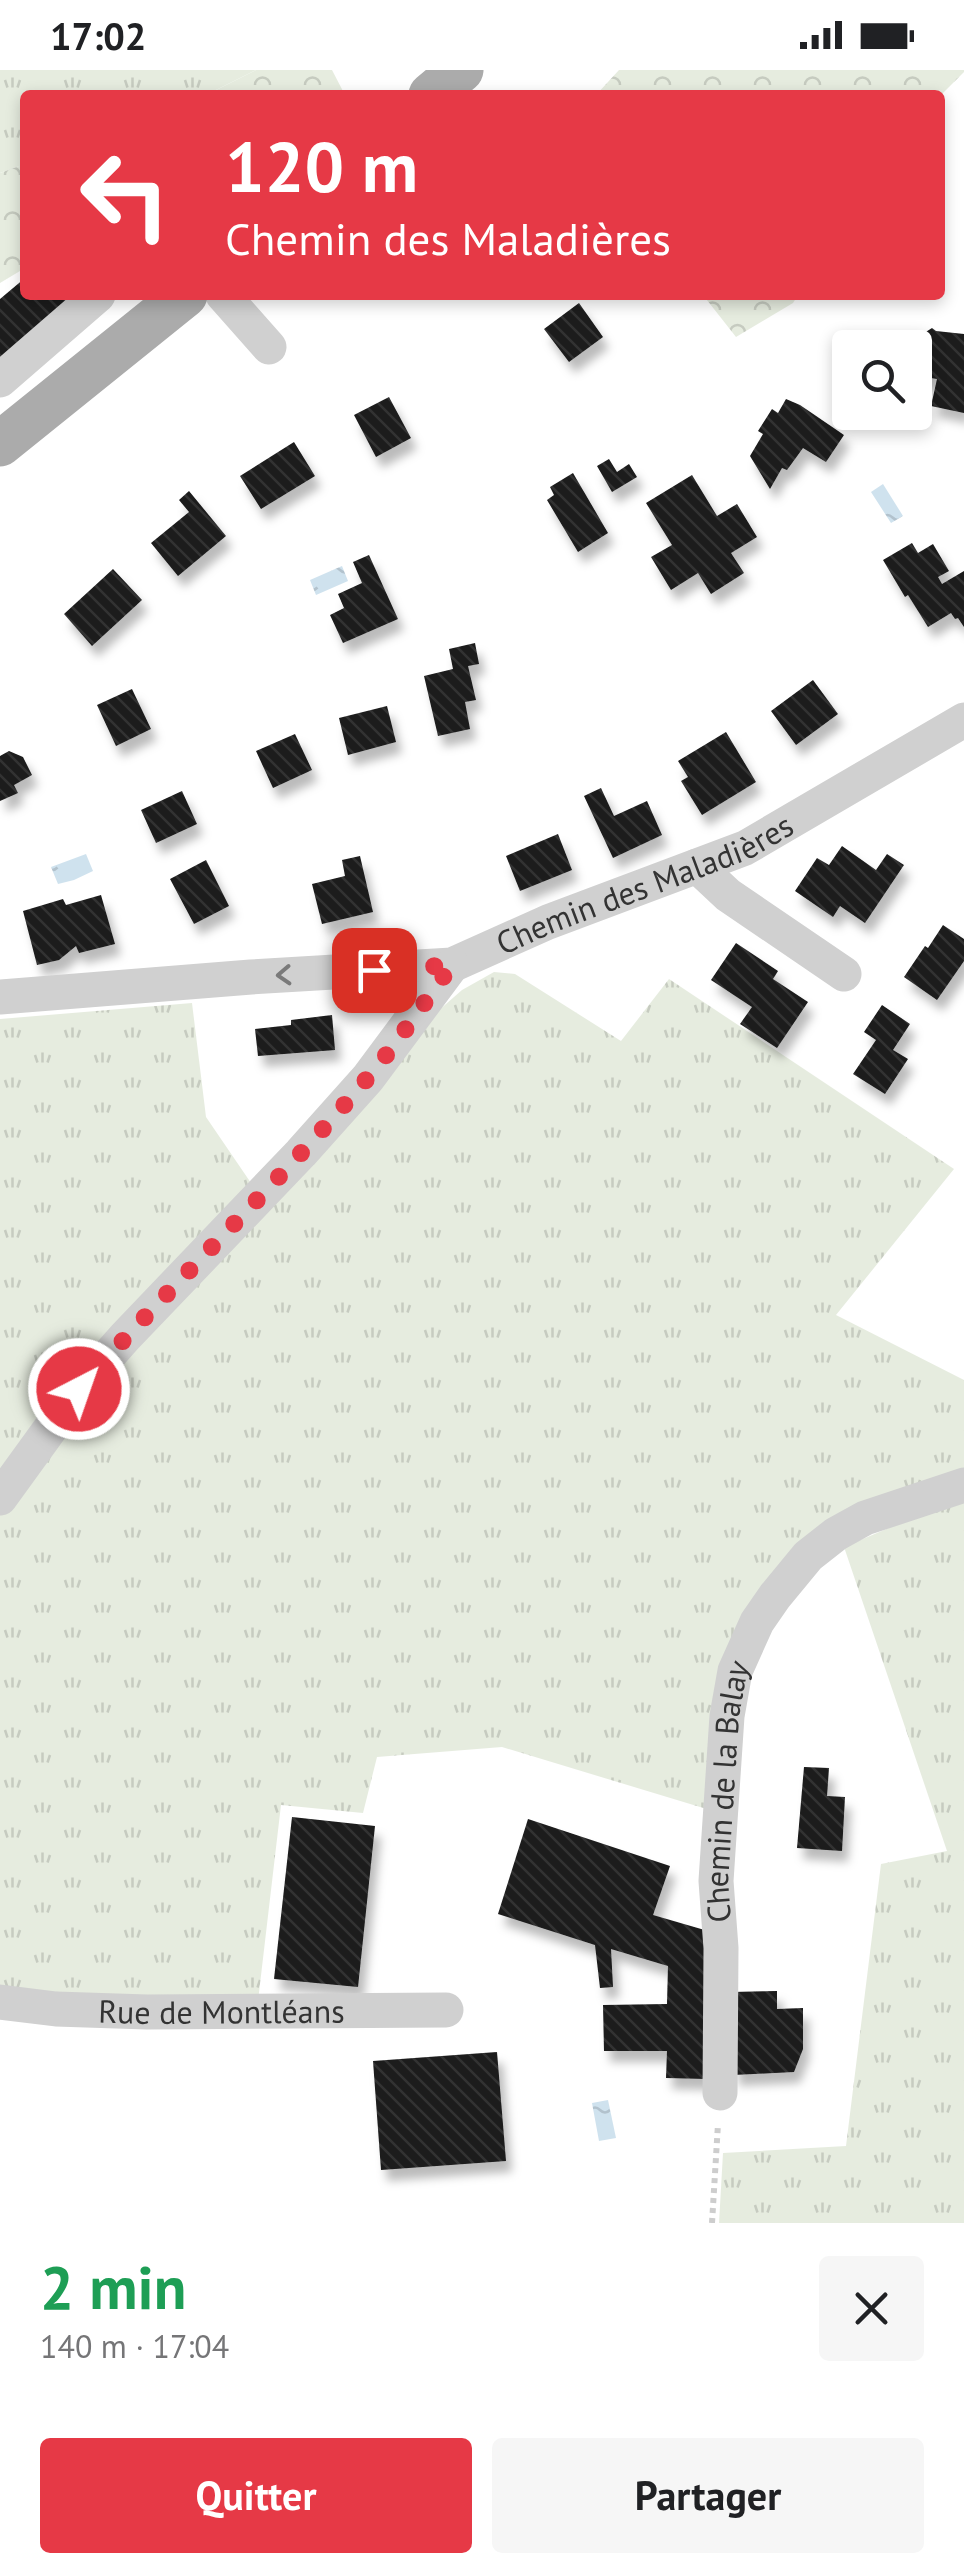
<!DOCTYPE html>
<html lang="fr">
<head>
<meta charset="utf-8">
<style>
	body { margin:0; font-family:"PT Sans",sans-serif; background:#f6f6f6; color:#202124; height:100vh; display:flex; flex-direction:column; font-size:38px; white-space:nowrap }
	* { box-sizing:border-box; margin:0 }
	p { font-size:32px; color:#757577 }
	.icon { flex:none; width:55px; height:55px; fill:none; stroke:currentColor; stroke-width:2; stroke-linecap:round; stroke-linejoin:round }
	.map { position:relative; height:2153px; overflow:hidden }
	.drawer { display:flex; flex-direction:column; background:#fff; flex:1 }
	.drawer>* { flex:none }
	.guide { position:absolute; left:20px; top:20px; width:925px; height:210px; border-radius:10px; box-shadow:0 5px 15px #0003; background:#e63946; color:#fff; overflow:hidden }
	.tools { position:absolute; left:832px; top:260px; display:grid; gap:20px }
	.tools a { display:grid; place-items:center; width:100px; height:100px; border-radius:10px; background:#fff; box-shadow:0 5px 15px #0003; font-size:50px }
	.pin { position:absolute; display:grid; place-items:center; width:85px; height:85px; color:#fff; margin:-42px; border-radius:20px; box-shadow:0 5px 15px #0006 }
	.me { position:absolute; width:110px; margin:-55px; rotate:41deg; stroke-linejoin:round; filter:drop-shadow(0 0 8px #0008) }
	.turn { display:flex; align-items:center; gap:35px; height:210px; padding:0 40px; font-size:45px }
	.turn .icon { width:130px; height:130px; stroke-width:2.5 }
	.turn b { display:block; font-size:70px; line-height:85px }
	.round { display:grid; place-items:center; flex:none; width:105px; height:105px; border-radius:10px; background:#f6f6f6 }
	.head { display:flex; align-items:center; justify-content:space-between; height:170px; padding:0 40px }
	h1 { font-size:60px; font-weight:700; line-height:75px; color:#1e9e55 }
	.cta { display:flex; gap:20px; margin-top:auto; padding:20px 40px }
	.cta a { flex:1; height:115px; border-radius:10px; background:#e63946; color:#fff; font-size:40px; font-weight:700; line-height:115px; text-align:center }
	.cta a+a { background:#f6f6f6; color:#202124 }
	.status { display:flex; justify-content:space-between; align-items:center; height:70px; padding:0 50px; background:#fff; direction:ltr }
	.status svg { height:28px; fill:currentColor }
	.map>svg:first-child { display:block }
	.grass { fill:url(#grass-tufts) }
	.forest { fill:url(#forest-crowns) }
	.water { fill:url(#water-ripples) }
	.building { fill:url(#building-back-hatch); filter:url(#shadow) }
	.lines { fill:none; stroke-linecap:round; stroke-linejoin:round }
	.path { stroke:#cdcdcd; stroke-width:6; stroke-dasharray:5 5; stroke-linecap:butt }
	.minor { stroke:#d0d0d0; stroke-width:35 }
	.major { stroke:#ababab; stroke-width:45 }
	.oneway { stroke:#7a7a7a }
	.route { stroke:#e63946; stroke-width:18; stroke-dasharray:0 32.4 }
	.labels { text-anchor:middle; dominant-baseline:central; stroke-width:10; stroke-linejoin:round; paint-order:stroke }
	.street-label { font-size:32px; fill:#333; stroke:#fff }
</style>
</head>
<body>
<div class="status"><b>17:02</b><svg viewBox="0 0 49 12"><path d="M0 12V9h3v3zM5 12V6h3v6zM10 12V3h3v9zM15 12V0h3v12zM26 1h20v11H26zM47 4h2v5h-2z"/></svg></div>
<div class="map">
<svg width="964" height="2153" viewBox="0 0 964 2153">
	<defs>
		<pattern id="grass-tufts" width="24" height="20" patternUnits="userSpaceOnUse" patternTransform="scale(2.5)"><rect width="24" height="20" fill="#e6ecdf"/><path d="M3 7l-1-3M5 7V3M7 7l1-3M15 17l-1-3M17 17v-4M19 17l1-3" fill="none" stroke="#c6cbc0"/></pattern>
		<pattern id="forest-crowns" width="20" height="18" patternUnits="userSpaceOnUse" patternTransform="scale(2.5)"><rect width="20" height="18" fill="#e6ecdf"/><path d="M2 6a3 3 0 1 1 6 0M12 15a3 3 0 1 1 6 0" fill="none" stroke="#c6cbc0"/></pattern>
		<pattern id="water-ripples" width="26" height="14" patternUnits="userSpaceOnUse" patternTransform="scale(2.5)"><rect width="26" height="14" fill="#cfe2ee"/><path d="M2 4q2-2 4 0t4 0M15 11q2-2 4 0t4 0" fill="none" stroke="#b2c2cd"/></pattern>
		<pattern id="building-back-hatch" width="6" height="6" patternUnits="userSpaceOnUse" patternTransform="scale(2.5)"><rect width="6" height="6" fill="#1a1a1a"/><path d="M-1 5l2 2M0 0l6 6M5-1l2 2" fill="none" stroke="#333"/></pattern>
		<filter id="shadow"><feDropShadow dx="6" dy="11" stdDeviation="5" flood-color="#0004"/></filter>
	</defs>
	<rect width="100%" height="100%" fill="#fff"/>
	<path class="grass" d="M0 0H256L206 25H25V94L0 103Z
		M494 902 515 904 621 971 669 909 954 1099 836 1245 964 1310V1401L786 1491 710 1740 502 1677 377 1687 363 1743 281 1735 258 1931 0 1923V1437L58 1362 438 941 462 920Z
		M192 933 206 1047 251 1113 0 1409V949Z
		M964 1426V2153H719L723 2083 846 2076 881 1794 947 1781 844 1477Z"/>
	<path class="forest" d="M256 0H332L345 25H206Z
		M619 0H964V2L940 26 596 25Z
		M25 94V198L0 213V103Z
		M703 225H798L793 233 736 267Z"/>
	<path class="water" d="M883 414 903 446 891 453 871 422Z
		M342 496 348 511 316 525 310 510Z
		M86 784 93 801 74 810 58 814 51 797Z
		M608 2030 616 2068 599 2071 592 2033Z"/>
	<path class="building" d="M25 208V225H77L0 289V229Z
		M579 233 603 267 569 292 544 259Z
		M932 258 936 261 964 264V343L931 336 937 309 931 308 922 314 915 305V278H901Z
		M389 327 411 368 376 387 354 345Z
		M786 329 800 335 844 365 826 392 803 378 787 400 782 398 770 419 750 386 763 364 758 361 772 339 778 343Z
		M294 372 315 406 261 439 240 406Z
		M609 389 617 402 629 394 637 407 612 422 597 396Z
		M573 403 608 463 578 482 547 430 554 425 550 417Z
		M692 405 717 446 737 434 757 467 731 483 744 503 711 524 698 503 671 520 651 487 672 475 646 433Z
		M189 421 226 466 178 506 151 473 189 442 179 430Z
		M912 473 918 483 933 474 949 501 938 507 942 514 964 501V557L958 548 955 549 951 543 928 557 908 525 905 527 883 490Z
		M369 485 398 549 343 573 330 545 344 538 338 524 362 513 353 492Z
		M113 499 142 530 92 576 64 544Z
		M475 573 479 594 468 596 476 630 465 632 470 659 438 666 424 606 453 599 449 579Z
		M813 610 838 644 796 675 771 641Z
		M132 619 151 659 116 676 97 635Z
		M387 636 396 672 348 685 339 648Z
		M726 662 756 712 702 745 681 711 688 707 678 691Z
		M295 664 312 700 273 718 256 681Z
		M9 681 23 687 32 705 14 715 18 723 0 731V686Z
		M601 718 614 746 647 731 662 765 613 788 584 726Z
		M182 721 197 754 156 773 141 740Z
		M558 764 572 800 520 821 506 786Z
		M842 776 876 800 887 784 904 795 865 853 840 836 833 847 795 821 817 788 829 795Z
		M360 786 373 842 322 854 312 814 345 806 342 790Z
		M206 790 229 836 194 854 170 809Z
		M101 825 115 874 79 883 76 876 59 890 37 895 23 841 63 829 66 835Z
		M943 855 964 869V891L937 930 904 907 925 876 928 878Z
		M736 873 778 901 773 909 808 932 777 978 740 954 752 937 711 910Z
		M882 935 910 954 893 980 908 989 885 1024 853 1004 876 970 864 962Z
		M332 945 335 980 258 986 255 959 291 955V950Z
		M804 1697 829 1698 827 1726 845 1727 842 1781 797 1778Z
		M292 1747 375 1756 358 1917 274 1909Z
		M528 1749 670 1796 653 1845 708 1861 707 2009 666 2008 667 1981H604L603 1935 667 1934 668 1896 611 1879 613 1917 600 1918 595 1875 498 1844Z
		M777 1921V1939L803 1938V1979L794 2002 733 2005 731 1922Z
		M497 1982 506 2091 381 2100 373 1991Z"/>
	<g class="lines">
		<path class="path" d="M712 2153 718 2054"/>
		<g class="minor">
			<path d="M223 225 269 277"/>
			<path d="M0 310 98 225"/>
			<path d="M697 796 728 825 844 904"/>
			<path id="s1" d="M0 927 251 907 452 895 548 852 745 778 964 650"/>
			<path d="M0 1428 79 1319 125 1267 301 1083 368 1008 452 895"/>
			<path id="s2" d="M0 1932 56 1939 147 1942 446 1940"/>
			<path id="s3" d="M720 2023 721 1878 716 1811 727 1646 735 1601 757 1552 775 1526 808 1486 836 1464 865 1448 964 1415"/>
		</g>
		<path class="major" d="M431 25 461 0
			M0 374 185 225"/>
	</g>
	<defs><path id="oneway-chevron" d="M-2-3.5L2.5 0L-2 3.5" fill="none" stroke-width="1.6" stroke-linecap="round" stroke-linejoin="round" transform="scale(2.5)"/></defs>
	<use class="oneway" href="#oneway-chevron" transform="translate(284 905) rotate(177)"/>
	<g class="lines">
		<path class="route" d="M79 1319C172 1214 274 1118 365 1011 396 975 423 934 452 895L374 900"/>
	</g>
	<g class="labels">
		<g class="street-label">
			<text stroke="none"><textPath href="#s1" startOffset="662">Chemin des Maladières</textPath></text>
			<text stroke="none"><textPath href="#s3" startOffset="302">Chemin de la Balay</textPath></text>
			<text stroke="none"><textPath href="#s2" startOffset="222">Rue de Montléans</textPath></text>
		</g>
	</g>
</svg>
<div class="tools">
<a><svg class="icon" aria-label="search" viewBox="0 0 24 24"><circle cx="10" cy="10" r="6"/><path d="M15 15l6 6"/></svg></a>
</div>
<div class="pin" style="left:374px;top:900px;background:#d93025"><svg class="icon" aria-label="arrive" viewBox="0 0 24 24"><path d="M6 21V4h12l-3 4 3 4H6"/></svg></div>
<svg class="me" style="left:79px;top:1319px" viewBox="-20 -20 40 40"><circle r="17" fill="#e63946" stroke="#fff" stroke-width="3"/><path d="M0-11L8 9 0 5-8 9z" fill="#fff"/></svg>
<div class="guide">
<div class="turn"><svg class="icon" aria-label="left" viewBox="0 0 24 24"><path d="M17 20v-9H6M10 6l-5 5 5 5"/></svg><div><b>120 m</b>Chemin des Maladières</div></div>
</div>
</div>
<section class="drawer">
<div class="head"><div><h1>2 min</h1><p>140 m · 17:04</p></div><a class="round"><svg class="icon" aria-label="close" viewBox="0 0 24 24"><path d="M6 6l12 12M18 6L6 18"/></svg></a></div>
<div class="cta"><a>Quitter</a><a>Partager</a></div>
</section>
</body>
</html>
